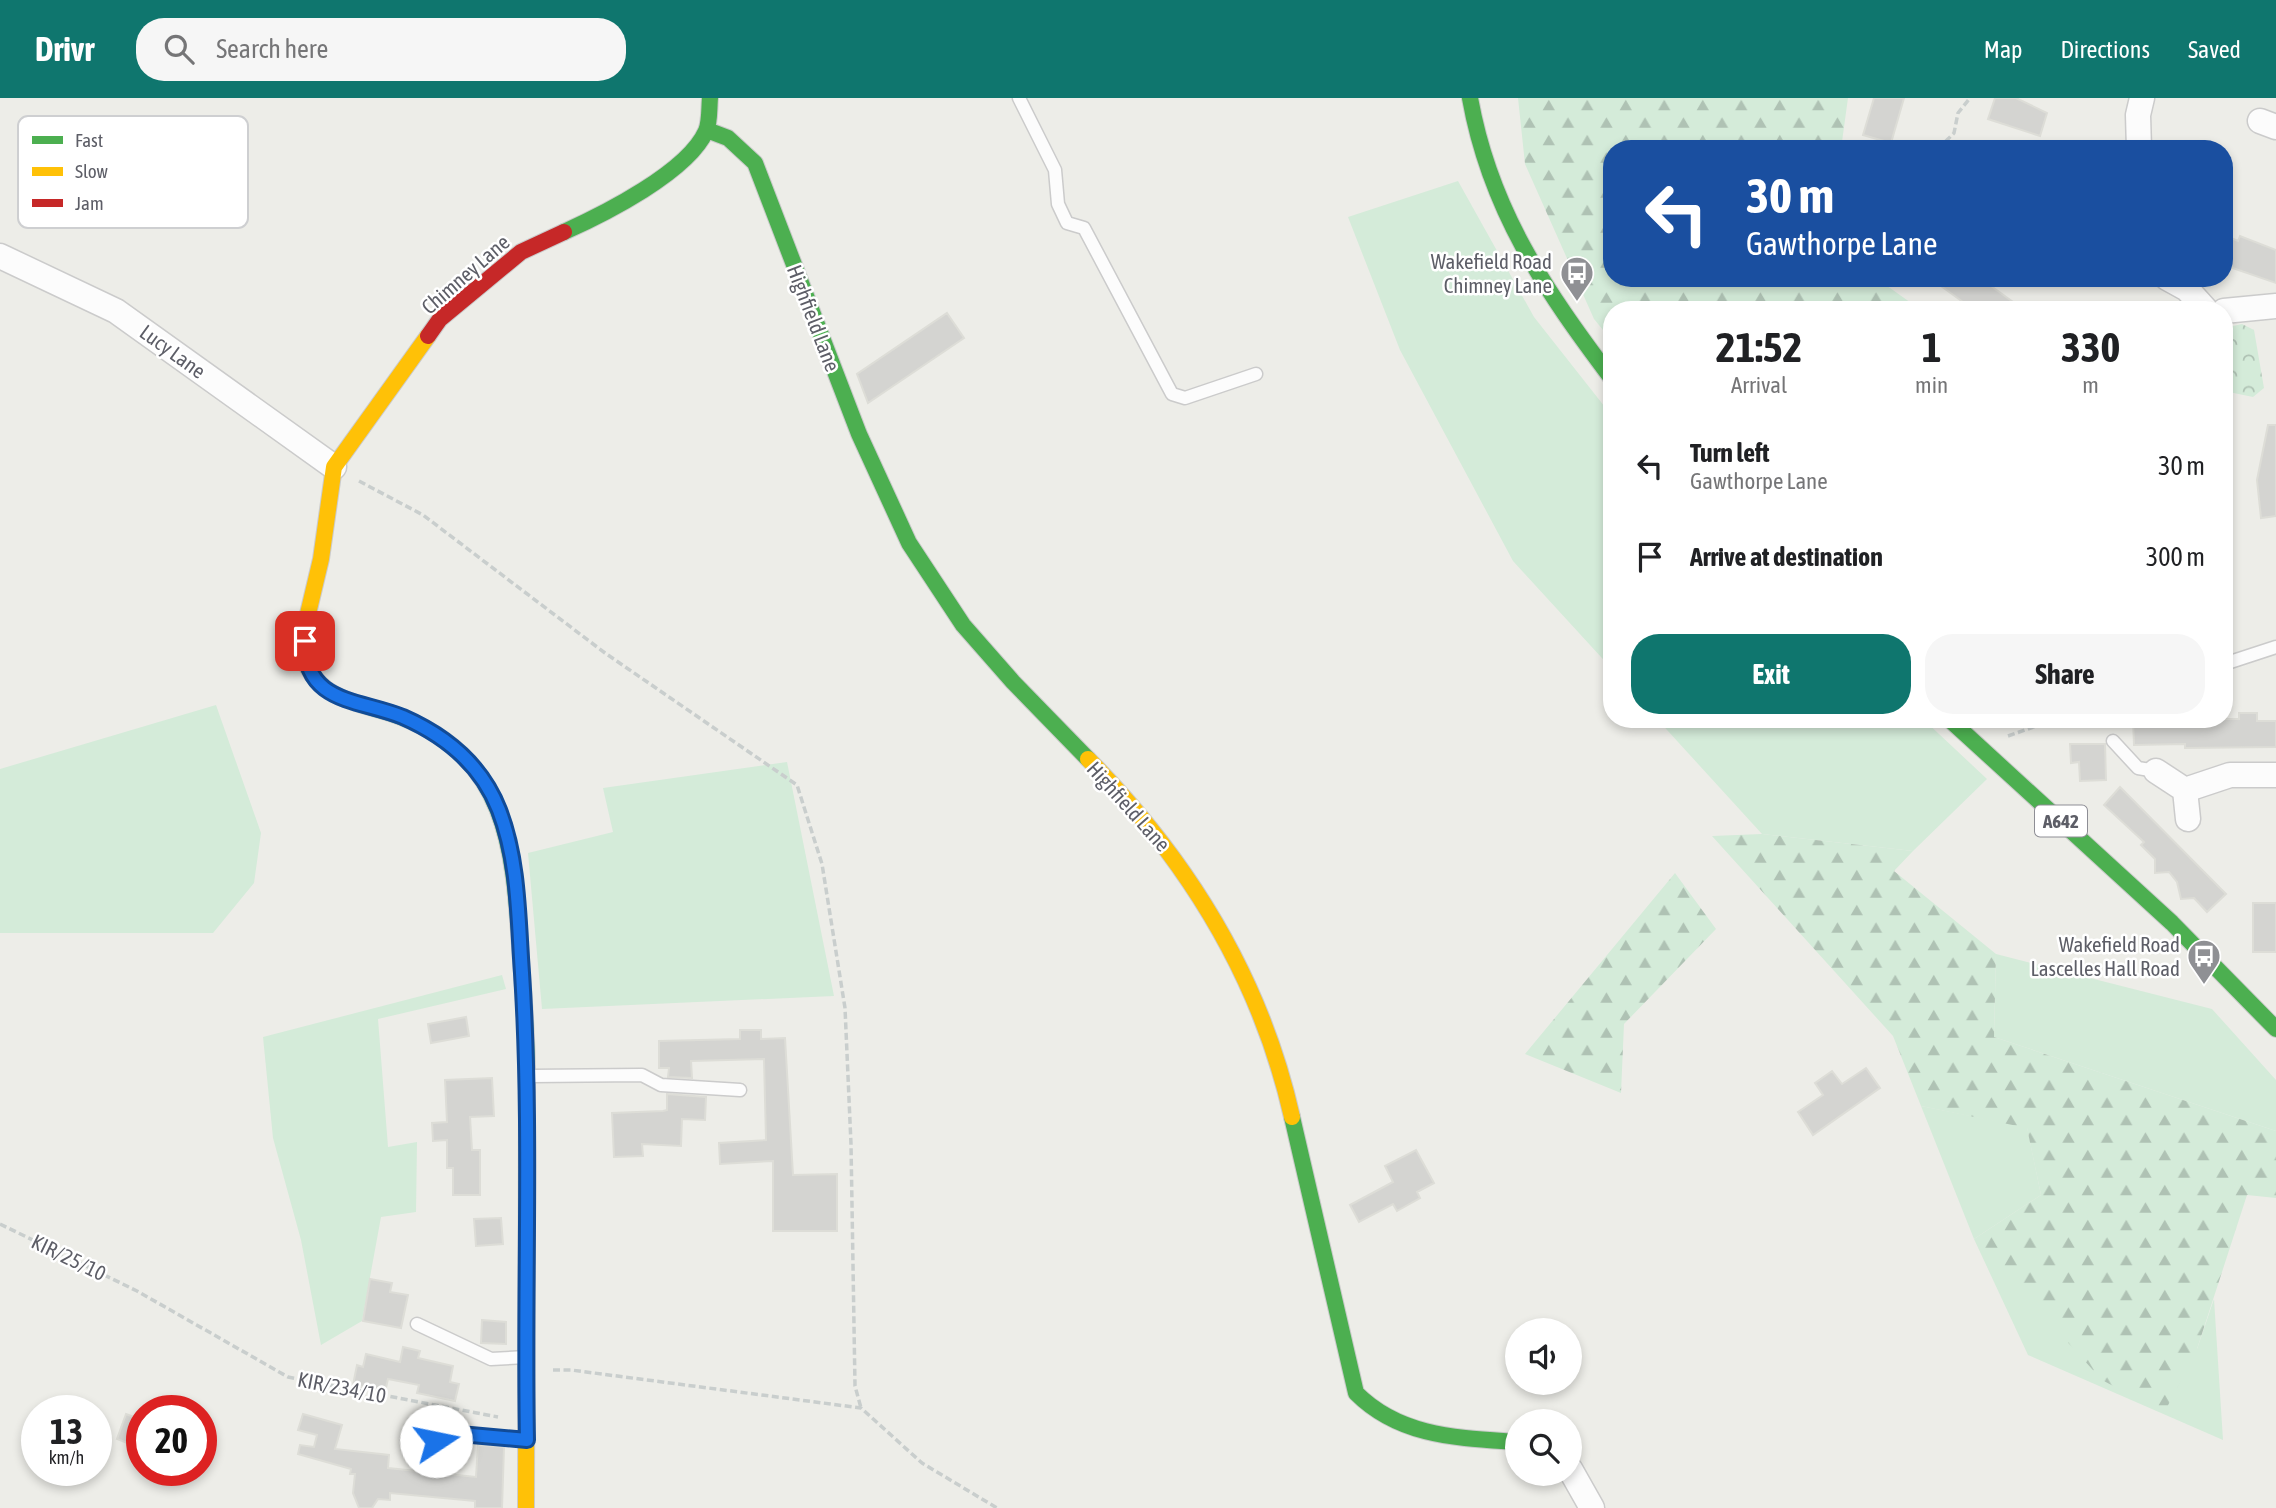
<!DOCTYPE html>
<html lang="en">
<head>
<meta charset="utf-8">
<style>
	body { margin:0; font-family:"Asap Condensed",sans-serif; background:#f6f6f6; color:#202124; height:100vh; display:flex; flex-direction:column; font-size:26px; white-space:nowrap }
	* { box-sizing:border-box; margin:0 }
	p { font-size:23px; color:#757577 }
	.icon { flex:none; width:38px; height:38px; fill:none; stroke:currentColor; stroke-width:2; stroke-linecap:round; stroke-linejoin:round }
	.map { position:relative; flex:1; overflow:hidden }
	.side { position:absolute; left:1603px; top:203px; width:630px; height:427px; display:flex; flex-direction:column; background:#fff; border-radius:28px; box-shadow:0 4px 10px #0003 }
	.side>* { flex:none }
	.banner { position:absolute; left:1603px; top:42px; width:630px; height:147px; border-radius:28px; box-shadow:0 4px 10px #0003; background:#1a4fa0; color:#fff; overflow:hidden }
	.controls { position:absolute; left:1505px; top:1220px; display:grid; gap:14px }
	.controls a { display:grid; place-items:center; width:77px; height:77px; border-radius:50%; background:#fff; box-shadow:0 4px 10px #0003; font-size:35px }
	.speed { position:absolute; left:21px; top:1297px; display:flex; gap:14px; font-size:35px; font-weight:700; text-align:center }
	.speed>* { display:grid; place-content:center; width:91px; height:91px; border-radius:50%; background:#fff; box-shadow:0 4px 10px #0003; line-height:1 }
	.speed small { font-size:18px; font-weight:400 }
	.speed .limit { border:10px solid #d22; background:#fff; color:#111 }
	.pin { position:absolute; display:grid; place-items:center; width:60px; height:60px; color:#fff; margin:-30px; border-radius:14px; box-shadow:0 4px 10px #0006 }
	.me { position:absolute; width:77px; margin:-38px; rotate:79deg; stroke-linejoin:round; filter:drop-shadow(0 0 5px #0008) }
	.turn { display:flex; align-items:center; gap:24px; height:147px; padding:0 28px; font-size:32px }
	.turn .icon { width:91px; height:91px; stroke-width:2.5 }
	.turn b { display:block; font-size:49px; line-height:60px }
	.eta { display:flex; justify-content:space-evenly; align-items:center; height:119px; text-align:center }
	.eta b { font-size:42px; font-weight:700; line-height:49px }
	.cta { display:flex; gap:14px; margin-top:auto; padding:14px 28px }
	.cta a { flex:1; height:80px; border-radius:28px; background:#0f766e; color:#fff; font-size:28px; font-weight:700; line-height:80px; text-align:center }
	.cta a+a { background:#f6f6f6; color:#202124 }
	ul { padding:0; list-style:none }
	li { display:flex; align-items:center; gap:21px; height:91px; padding:0 28px }
	li div { flex:1 }
	li b { display:block; font-size:26px }
	li em { font-style:normal }
	header { display:flex; align-items:center; gap:42px; box-sizing:border-box; height:98px; padding:0 35px; background:#0f766e; color:#fff }
	header strong { font-size:33px }
	nav { display:flex; gap:38px; margin-inline-start:auto; font-size:24px }
	.search { width:490px; height:63px; background:#f6f6f6; display:flex; align-items:center; gap:18px; box-sizing:border-box; padding:0 24px; border-radius:28px; color:#757577; font-size:26px }
	.map>svg:first-child { display:block }
	.grass { fill:#d4ebd9 }
	.forest { fill:url(#forest-firs) }
	.park { fill:url(#park-crowns) }
	.building { fill:#d4d4d1; stroke:#ddddd7; stroke-width:2 }
	.lines { fill:none; stroke-linecap:round; stroke-linejoin:round }
	.lane-casing { stroke:#cbcbcb; stroke-width:15 }
	.street-casing { stroke:#cbcbcb; stroke-width:27 }
	.fast-casing { stroke:#cbcbcb; stroke-width:18 }
	.slow-casing { stroke:#cbcbcb; stroke-width:18 }
	.jam-casing { stroke:#cbcbcb; stroke-width:18 }
	.path { stroke:#c9cecd; stroke-width:3.5; stroke-dasharray:7 3.5; stroke-linecap:butt }
	.lane { stroke:#fcfcfc; stroke-width:12 }
	.street { stroke:#fcfcfc; stroke-width:24 }
	.fast { stroke:#4caf50; stroke-width:16 }
	.slow { stroke:#ffc107; stroke-width:16 }
	.jam { stroke:#c62828; stroke-width:16 }
	.route-casing { stroke:#114b97; stroke-width:18 }
	.route { stroke:#1a73e8; stroke-width:12 }
	.labels { text-anchor:middle; dominant-baseline:central; stroke-width:5; stroke-linejoin:round; paint-order:stroke }
	.shield { fill:#fff; stroke:#8e8e95; stroke-width:2 }
	.shield-label { font-size:19px; font-weight:bold; fill:#5d5e67 }
	.poi-label { font-size:21px; fill:#5d5e67; stroke:#fff; text-anchor:end }
	.street-label { font-size:21px; fill:#5d5e67; stroke:#fff }
	.key { fill:#fff; stroke:#cecfd1; stroke-width:2 }
	.key-label { font-size:19px; fill:#5d5e67 }
</style>
</head>
<body>
<header>
<strong>Drivr</strong>
<div class="search"><svg class="icon" aria-label="search" viewBox="0 0 24 24"><circle cx="10" cy="10" r="6"/><path d="M15 15l6 6"/></svg>Search here</div>
<nav><a>Map</a><a>Directions</a><a>Saved</a></nav>
</header>
<div class="map">
<svg width="2276" height="1410" viewBox="0 0 2276 1410">
	<defs>
		<pattern id="forest-firs" width="22" height="20" patternUnits="userSpaceOnUse" patternTransform="scale(1.75)"><rect width="22" height="20" fill="#d4ebd9"/><path d="M5 1l3.5 6h-7zM16 11l3.5 6h-7z" fill="#afc2b4"/></pattern>
		<pattern id="park-crowns" width="20" height="18" patternUnits="userSpaceOnUse" patternTransform="scale(1.75)"><rect width="20" height="18" fill="#d4ebd9"/><path d="M2 6a3 3 0 1 1 6 0M12 15a3 3 0 1 1 6 0" fill="none" stroke="#afc2b4"/></pattern>
	</defs>
	<rect width="100%" height="100%" fill="#edede8"/>
	<path class="grass" d="M1458 83 1534 219 1612 318V571L1513 463 1400 252 1348 119Z
		M216 607 261 735 254 785 213 835H0V671Z
		M1657 621H1923L1987 681 1913 753 1762 736Z
		M787 664 834 898 542 911 528 755 613 734 603 690Z
		M1996 856 2212 911 2276 982V1033L1994 939Z
		M502 877 506 891 378 921 388 1049 417 1044 416 1114 381 1119 362 1223 321 1247 301 1142 273 1040 263 939Z
		M1921 1008 2027 1029 2041 1097 1974 1141 2197 1251 2214 1201 2223 1342 2028 1257 1974 1141Z"/>
	<path class="forest" d="M1518 0H1848L1841 51H1612V180H1876L1921 212H1612V243L1594 221 1525 66Z
		M1762 736 1913 753 1894 773 1996 856 1994 939 2276 1033V1100L2247 1097 2197 1251 2164 1315 2102 1282 1974 1141 2041 1097 2027 1030 1921 1008 1893 938 1712 738Z
		M1675 775 1716 831 1624 926 1621 995 1525 956Z"/>
	<path class="park" d="M2242 226 2254 232 2264 290 2253 299 2224 293V230Z"/>
	<path class="building" d="M1874 0H1904L1891 45 1863 37Z
		M1995 0H2016L2047 15 2040 38 1988 21Z
		M2224 137 2238 143 2240 138 2276 152V185L2224 167Z
		M1930 180H1980L2024 212H1974Z
		M947 215 964 240 868 305 857 276Z
		M2268 327H2276V418L2261 420 2257 382Z
		M2239 615H2257V623H2276V649L2185 650V646L2134 647 2133 621H2239Z
		M2070 646H2105L2106 682 2080 683 2079 664 2071 665Z
		M2120 689 2226 796 2207 814 2194 800 2181 801 2177 784 2169 774 2155 775V761L2141 747 2144 744 2104 707Z
		M2253 805H2276V854H2253Z
		M466 919 469 938 431 945 428 926Z
		M740 932H761V941L785 940 793 1077 837 1076V1133H773V1063L720 1066 719 1045 766 1042 764 961 691 963 692 980 668 979 669 970H659V943L740 941Z
		M1866 970 1880 990 1813 1037 1798 1014 1823 997 1815 985 1832 973 1842 986Z
		M492 980 494 1018 470 1019 472 1052H480V1097H453V1070H447V1042L433 1043 432 1025 447 1024 445 982Z
		M667 996 706 999 705 1022 682 1021 681 1048 642 1046 643 1058 614 1059 612 1015 663 1013 667 1012Z
		M1416 1052 1434 1085 1417 1094 1420 1100 1397 1113 1393 1106 1359 1124 1350 1107 1393 1084 1385 1068Z
		M501 1120 503 1146 476 1148 474 1121Z
		M370 1181 392 1185 390 1194 408 1197 401 1230 363 1223Z
		M482 1222 506 1224V1246L481 1245Z
		M403 1249 420 1253 418 1260 453 1268 450 1284 459 1286 455 1303 417 1295 419 1287 388 1281 385 1294 353 1287 357 1267 363 1269 366 1256 400 1264Z
		M126 1316 142 1322V1351L117 1341Z
		M303 1316 342 1327 335 1351 389 1357 388 1370 476 1379 478 1347 504 1349 502 1410H475V1403L390 1395V1402L378 1401 372 1410H359L353 1395 355 1376H350L351 1371 298 1356 300 1347 314 1349 317 1337 298 1332Z"/>
	<g class="lines">
		<defs>
			<path id="lane" d="M1019 0 1055 72 1058 106 1067 125 1084 130 1172 296 1185 300 1256 276
				M2224 566 2276 549
				M2113 643 2138 670 2156 673
				M531 978 642 977 661 987 740 992
				M417 1226 491 1261 526 1259
				M423 1351 449 1335 523 1342"/>
			<path id="street" d="M2260 23 2276 29
				M2139 51 2138 17 2142 0
				M0 158 116 213 334 369
				M2167 180 2187 191 2206 212
				M2224 213 2276 208
				M2156 673 2185 692 2188 721
				M2185 692 2230 677H2276
				M1570 1371 1592 1410"/>
			<path id="fast" d="M1470 0C1490 112 1545 192 1612 281
				M707 32 728 40 755 65 859 336 909 445 963 527 1013 584 1088 661
				M564 134C604 116 688 74 706 33 710 24 709 10 710 0
				M307 568C326 606 366 605 401 619 507 660 513 749 520 847 523 891 527 935 527 979
				M1949 621 2172 825 2276 931
				M1292 1019 1356 1295C1400 1339 1458 1340 1517 1344"/>
			<path id="slow" d="M307 568 306 524 321 461 334 369 428 238
				M1088 661C1187 761 1261 881 1292 1019
				M526 1410 527 979"/>
			<path id="jam" d="M428 238 440 221 521 154 564 134"/>
		</defs>
		<use href="#lane" class="lane-casing"/>
		<use href="#street" class="street-casing"/>
		<use href="#fast" class="fast-casing"/>
		<use href="#slow" class="slow-casing"/>
		<use href="#jam" class="jam-casing"/>
		<path class="path" d="M1938 51 1954 35 1958 15 1970 0
			M359 383 423 417 605 555 797 687 822 766 845 910 851 1046 855 1288 861 1310
			M2008 638 2056 621
			M0 1126 137 1193 288 1279 498 1319
			M553 1272H571L861 1310 922 1365 997 1410"/>
		<use href="#lane" class="lane"/>
		<use href="#street" class="street"/>
		<use href="#fast" class="fast"/>
		<use href="#slow" class="slow"/>
		<use href="#jam" class="jam"/>
	</g>
	<g class="lines">
		<defs>
			<path id="route" d="M305 543C304 606 359 601 403 619 446 638 482 668 499 712 519 764 518 820 522 875 532 1030 524 1186 527 1342L449 1335 436 1343"/>
		</defs>
		<use href="#route" class="route-casing"/>
		<use href="#route" class="route"/>
	</g>
	<defs>
		<symbol id="bus-pin" viewBox="-11 -11 22 30"><path d="M0 17L-7.5 6A9.5 9.5 0 1 1 7.5 6Z" fill="#8f9094" stroke="#fff"/><path d="M-5-6H5V4H4V6H2V4H-2V6H-4V4H-5ZM-3.5-4V0h7V-4ZM-3.5 1.2v1.5H-2V1.2ZM2 1.2v1.5H3.5V1.2Z" fill="#fff"/></symbol>
	</defs>
	<g fill-rule="evenodd">
		<use href="#bus-pin" x="1558" y="156" width="38" height="52"/>
		<use href="#bus-pin" x="2185" y="839" width="38" height="52"/>
	</g>
	<g class="labels">
		<rect class="shield" x="2035" y="707.5" width="52" height="31" rx="5"/>
		<g class="shield-label">
			<text x="2061" y="723">A642</text>
		</g>
		<g class="poi-label">
			<text x="1552" y="163">Wakefield Road<tspan x="1552" dy="24">Chimney Lane</tspan></text>
			<text x="2180" y="846">Wakefield Road<tspan x="2180" dy="24">Lascelles Hall Road</tspan></text>
		</g>
		<g class="street-label">
			<text transform="translate(465 176) rotate(-41)">Chimney Lane</text>
			<text transform="translate(814 220) rotate(69)">Highfield Lane</text>
			<text transform="translate(173 253) rotate(36)">Lucy Lane</text>
			<text transform="translate(1129 708) rotate(48)">Highfield Lane</text>
			<text transform="translate(69 1159) rotate(26)">KIR/25/10</text>
			<text transform="translate(342 1289) rotate(11)">KIR/234/10</text>
		</g>
	</g>
	<rect x="18" y="18" width="230" height="112" rx="10" class="key"/>
	<rect x="32" y="38" width="31" height="8" fill="#4caf50"/>
	<rect x="32" y="69" width="31" height="9" fill="#ffc107"/>
	<rect x="32" y="101" width="31" height="8" fill="#c62828"/>
	<g class="key-label">
		<text x="75" y="49">Fast</text>
		<text x="75" y="80">Slow</text>
		<text x="75" y="112">Jam</text>
	</g>
</svg>
<div class="controls">
<a><svg class="icon" aria-label="sound" viewBox="0 0 24 24"><path d="M4 9h4l5-4v14l-5-4H4zM17 9q2 3 0 6"/></svg></a>
<a><svg class="icon" aria-label="search" viewBox="0 0 24 24"><circle cx="10" cy="10" r="6"/><path d="M15 15l6 6"/></svg></a>
</div>
<div class="speed"><div>13<small>km/h</small></div><div class="limit">20</div></div>
<div class="pin" style="left:305px;top:543px;background:#d93025"><svg class="icon" aria-label="arrive" viewBox="0 0 24 24"><path d="M6 21V4h12l-3 4 3 4H6"/></svg></div>
<svg class="me" style="left:436px;top:1343px" viewBox="-20 -20 40 40"><circle r="19" fill="#fff"/><path d="M0-13L10 11 0 6-10 11z" fill="#1a73e8"/></svg>
<div class="banner">
<div class="turn"><svg class="icon" aria-label="left" viewBox="0 0 24 24"><path d="M17 20v-9H6M10 6l-5 5 5 5"/></svg><div><b>30 m</b>Gawthorpe Lane</div></div>
</div>
<section class="side">
<div class="eta">
<div><b>21:52</b><p>Arrival</p></div>
<div><b>1</b><p>min</p></div>
<div><b>330</b><p>m</p></div>
</div>
<ul>
<li><svg class="icon" aria-label="left" viewBox="0 0 24 24"><path d="M17 20v-9H6M10 6l-5 5 5 5"/></svg><div><b>Turn left</b><p>Gawthorpe Lane</p></div><em>30 m</em></li>
<li><svg class="icon" aria-label="arrive" viewBox="0 0 24 24"><path d="M6 21V4h12l-3 4 3 4H6"/></svg><div><b>Arrive at destination</b></div><em>300 m</em></li>
</ul>
<div class="cta"><a>Exit</a><a>Share</a></div>
</section>
</div>
</body>
</html>
